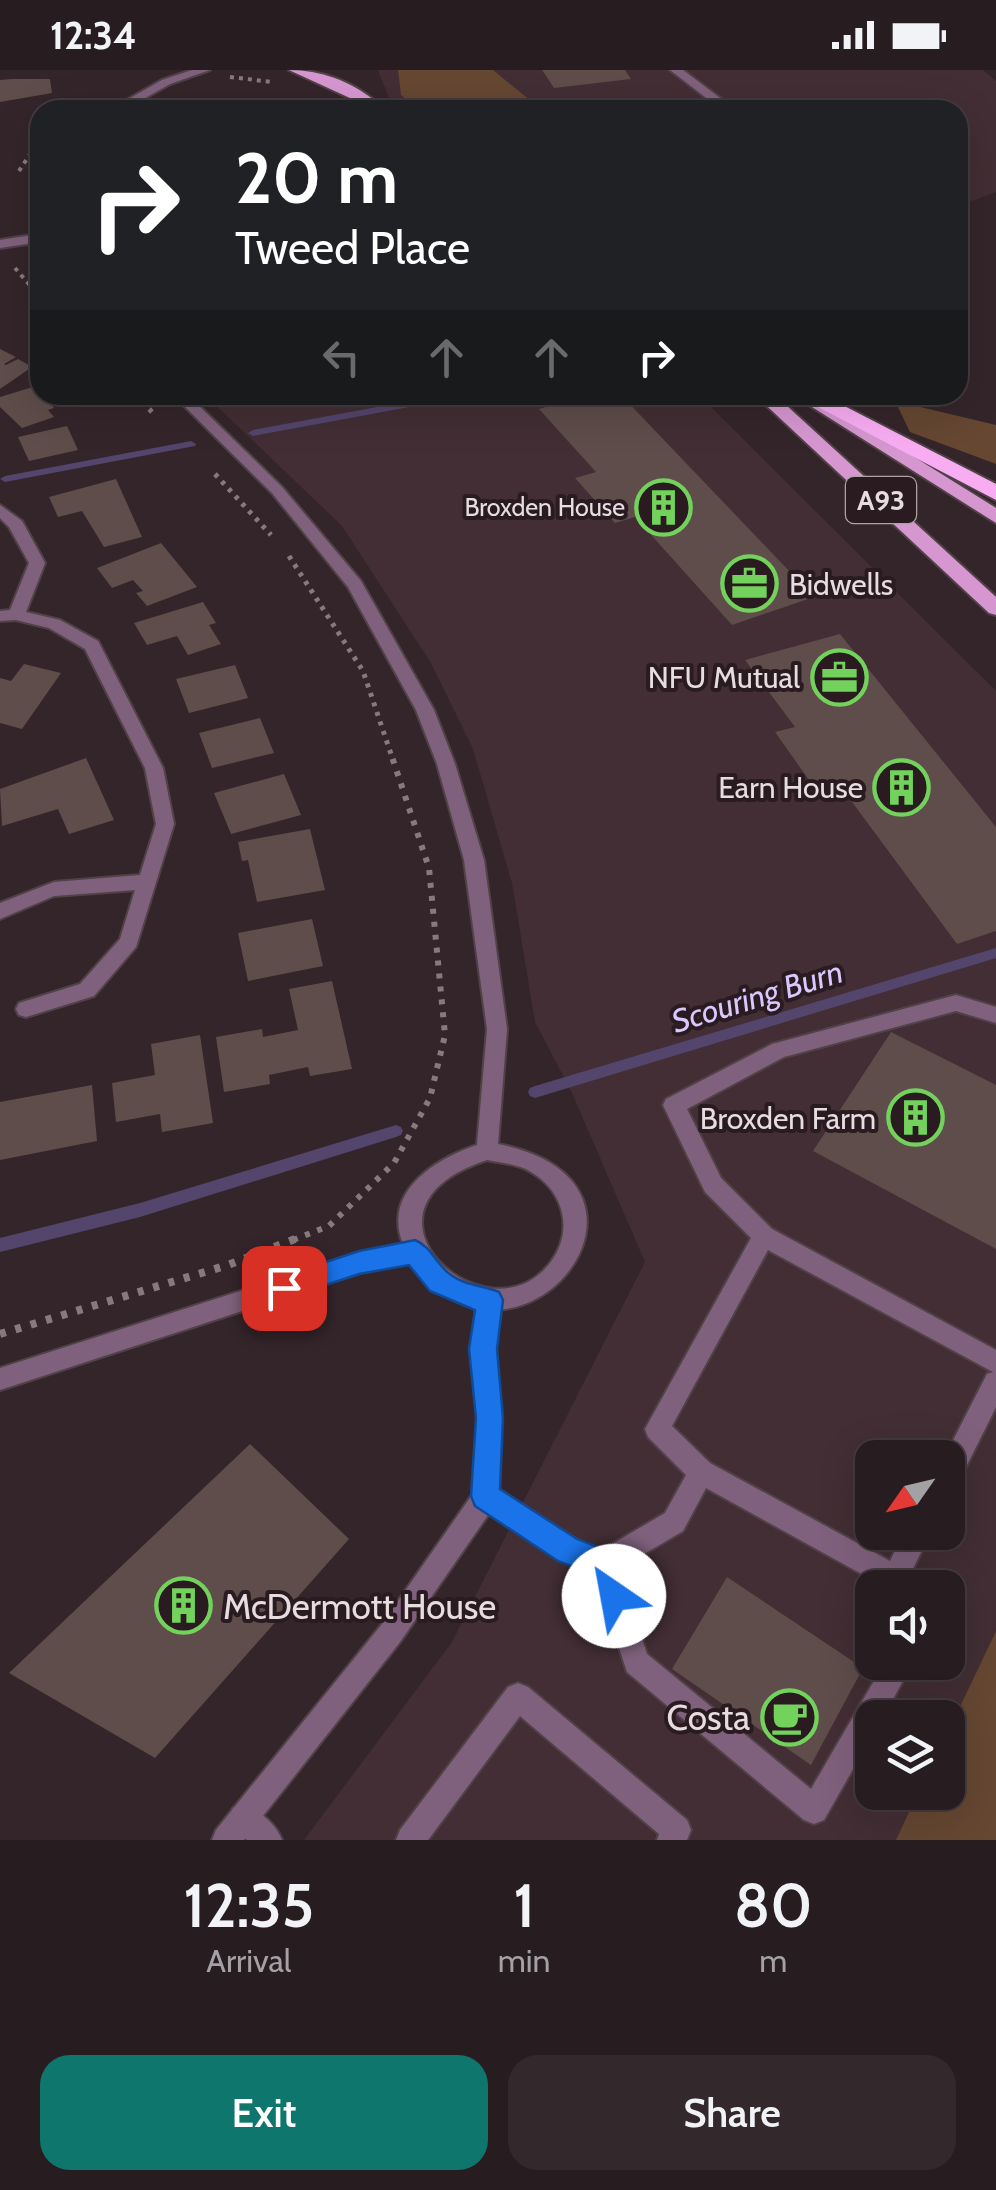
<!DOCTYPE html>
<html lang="en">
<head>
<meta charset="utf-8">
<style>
	body { margin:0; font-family:Cabin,sans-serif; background:#33292d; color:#f1f3f6; height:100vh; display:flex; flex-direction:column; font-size:38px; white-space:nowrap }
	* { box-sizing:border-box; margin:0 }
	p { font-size:32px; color:#a4a1a5 }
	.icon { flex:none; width:55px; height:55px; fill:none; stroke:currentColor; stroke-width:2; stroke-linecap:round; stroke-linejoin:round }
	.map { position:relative; height:1770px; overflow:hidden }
	.details { display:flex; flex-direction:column; background:#271c20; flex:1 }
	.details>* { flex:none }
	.banner { position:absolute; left:30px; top:30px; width:938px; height:305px; border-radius:30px; box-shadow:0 10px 40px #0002,0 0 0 2px #433a3e; background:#202124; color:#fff; overflow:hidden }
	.needle { width:65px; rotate:236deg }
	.tools { position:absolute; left:855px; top:1370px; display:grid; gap:20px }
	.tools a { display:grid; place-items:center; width:110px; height:110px; border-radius:20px; background:#271c20; box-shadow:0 10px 40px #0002,0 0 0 2px #433a3e; font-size:50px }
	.pin { position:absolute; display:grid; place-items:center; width:85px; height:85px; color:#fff; margin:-42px; border-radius:20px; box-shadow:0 5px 15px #0006 }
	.me { position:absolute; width:110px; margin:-55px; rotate:327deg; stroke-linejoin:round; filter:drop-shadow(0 0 8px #0008) }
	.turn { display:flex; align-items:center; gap:35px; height:210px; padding:0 40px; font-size:45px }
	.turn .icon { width:130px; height:130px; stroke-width:2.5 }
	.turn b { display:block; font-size:70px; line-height:85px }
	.lanes { display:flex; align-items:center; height:95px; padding:0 40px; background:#0003; justify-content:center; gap:50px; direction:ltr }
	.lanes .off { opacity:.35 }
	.eta { display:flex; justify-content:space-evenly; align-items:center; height:170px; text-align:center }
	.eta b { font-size:60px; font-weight:600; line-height:70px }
	.primary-button { display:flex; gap:20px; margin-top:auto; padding:20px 40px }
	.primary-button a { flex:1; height:115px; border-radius:30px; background:#0f766e; color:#fff; font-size:40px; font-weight:600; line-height:115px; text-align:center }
	.primary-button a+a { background:#33292d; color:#f1f3f6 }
	.status { display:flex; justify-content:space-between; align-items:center; height:70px; padding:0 50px; background:#271c20; direction:ltr }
	.status svg { height:28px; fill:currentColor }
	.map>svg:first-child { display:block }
	.built { fill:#422e34; fill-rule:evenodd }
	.green { fill:#654732 }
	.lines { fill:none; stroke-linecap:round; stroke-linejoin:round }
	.stream { fill:#54456c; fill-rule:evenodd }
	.building { fill:#5e4d4a }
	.service-casing { stroke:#514247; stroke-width:4 }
	.minor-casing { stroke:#514247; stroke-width:4 }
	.tertiary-casing { stroke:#514247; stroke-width:4 }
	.primary-casing { stroke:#514247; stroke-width:4 }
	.motorway-casing { stroke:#514247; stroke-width:4 }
	.path-far3 { stroke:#877a7e; stroke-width:4; stroke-dasharray:4 5; stroke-linecap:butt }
	.path-far2 { stroke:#877a7e; stroke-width:5; stroke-dasharray:4 6; stroke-linecap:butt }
	.path-far1 { stroke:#877a7e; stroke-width:6; stroke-dasharray:5 8; stroke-linecap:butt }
	.path { stroke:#877a7e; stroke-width:8; stroke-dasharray:6 10; stroke-linecap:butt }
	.service { fill:#80617d; fill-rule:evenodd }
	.minor { fill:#80617d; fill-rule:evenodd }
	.tertiary { fill:#80617d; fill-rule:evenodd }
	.primary { fill:#d697d1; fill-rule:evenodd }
	.motorway { fill:#f8adf3; fill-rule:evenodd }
	.route { fill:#1a73e8; stroke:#114b97; stroke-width:2.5 }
	.labels { text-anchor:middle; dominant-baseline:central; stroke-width:8; stroke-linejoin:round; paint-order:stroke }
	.far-poi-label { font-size:25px; fill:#e7dcdf; stroke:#2a1b20; text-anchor:end }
	.shield { fill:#2a1b20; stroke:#aea2a6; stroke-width:2.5 }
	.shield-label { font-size:28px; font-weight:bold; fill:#e7dcdf }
	.poi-label { font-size:30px; fill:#e7dcdf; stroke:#2a1b20; text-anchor:end }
	.water-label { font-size:32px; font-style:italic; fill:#d9c7fd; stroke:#2a1b20 }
	.near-poi-label { font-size:35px; fill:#e7dcdf; stroke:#2a1b20; text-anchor:start }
</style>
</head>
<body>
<div class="status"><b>12:34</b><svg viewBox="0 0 49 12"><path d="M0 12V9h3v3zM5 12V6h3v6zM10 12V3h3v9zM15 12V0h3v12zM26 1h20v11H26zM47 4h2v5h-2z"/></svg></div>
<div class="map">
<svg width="996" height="1770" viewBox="0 0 996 1770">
	<rect width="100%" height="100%" fill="#34252a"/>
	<path class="built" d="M378 0H983L996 11V122L958 136V40H409L389 28Z
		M205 325H699L996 621V1568L948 1668V1648H872V1722L921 1723 898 1770H304L452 1572 645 1192 572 1023 535 952 512 813 473 679 431 593 342 456ZM872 1388H948V1462H872ZM872 1518H948V1592H872Z"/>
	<path class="green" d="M398 0H493L542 40H418L401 25Z
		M895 331 996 355V394L910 362Z
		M996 1561V1770H896L918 1723 948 1722V1662Z"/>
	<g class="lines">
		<path class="stream" d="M442 325H463L458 328 253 366 248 363 253 360Z
			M191 371 196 374 195 376 5 412 0 409 5 406Z
			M996 878V888L535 1028 530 1026 528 1022 530 1018 535 1016Z
			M396 1055 401 1057 403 1061 401 1065 396 1067 140 1147 0 1182V1168L140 1133Z"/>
	</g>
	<path class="building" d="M542 0H625L631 9 554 18Z
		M12 9H50L52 23 0 32V10Z
		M0 279 16 287 4 294 6 295 18 289 32 297 0 319Z
		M36 316 54 338 48 340 54 347 22 358 0 337V327Z
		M586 325H621L814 527 732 555 635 447 615 453 575 408 596 402 539 339Z
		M67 356 78 380 29 391 18 367Z
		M116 409 142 467 104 477 82 441 58 447 49 427Z
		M161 473 197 517 147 536 136 523 143 521 133 510 112 518 97 498Z
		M203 532 216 553 209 555 221 574 188 585 177 566 147 575 134 553Z
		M840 564 996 757V861L957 874 838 713 816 720 775 662 795 657 745 590Z
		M24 594 61 603 22 659 0 653V608L11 611Z
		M235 595 248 628 189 643 176 609Z
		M260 648 274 683 212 698 199 663Z
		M86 688 114 750 69 764 58 739 2 756 0 719Z
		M284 704 301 745 231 764 214 723Z
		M310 759 325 820 257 832 248 790 242 791 238 772Z
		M312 849 323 896 248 911 238 863Z
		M332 911 352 999 310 1006 308 997 269 1005 270 1014 224 1022 216 967 262 959 263 967 298 960 289 919Z
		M891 962 996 1015V1179L813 1081Z
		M200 965 213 1053 162 1062 160 1044 116 1052 112 1013 155 1005 151 974Z
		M92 1015 97 1071 0 1090V1032Z
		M250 1374 349 1469 155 1688 9 1603Z
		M727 1507 863 1598 811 1695 672 1599Z"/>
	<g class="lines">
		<defs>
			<path id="service" d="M670 0H683L736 40H722Z
				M956 925 996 937V953L956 941 784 987 687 1039 721 1108 772 1159 996 1280V1337L957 1415 948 1418V1388H944L987 1304 993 1302 768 1180 672 1356 710 1393 890 1491 904 1462H931L904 1517 887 1518 706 1418 683 1461 619 1499 647 1584 811 1719 885 1592H913L883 1648H872V1666L824 1750 814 1754 804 1750 627 1602 594 1502 560 1489 477 1435 473 1426 477 1417 486 1414 495 1417 577 1470 602 1480 665 1443 686 1405 648 1367 645 1359 751 1168 705 1122 663 1035 666 1029 772 974Z
				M518 1613 528 1617 687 1750 691 1760 687 1770H657L659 1764 520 1646 428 1770H396L400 1760 508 1617Z
				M243 1734C259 1740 276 1754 282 1770H247L233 1758 229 1748 233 1738Z"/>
			<path id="minor" d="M39 164 40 172 0 178V170Z
				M0 435 22 451 45 493 26 542 60 550 98 571 163 698 174 754 136 877 94 926 26 947 19 945 16 939 19 933 80 914 120 869 135 820 54 826 0 849V833L54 812 140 805 156 754 145 698 85 579 49 558 16 550 0 551V541L10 540 29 493 9 457 0 448Z
				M489 1219 497 1223 501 1230 495 1279 501 1348 499 1426 495 1435 400 1572 244 1770H212L216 1760 382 1554 474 1422 477 1348 471 1279 477 1230 481 1223Z"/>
			<path id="tertiary" d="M192 0H210L170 14 124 40H109L162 10Z
				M40 115V177L33 173 30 142 34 119Z
				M173 325H188L282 417 361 511 434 640 455 694 484 790 507 959 498 1074C694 1112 520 1335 411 1193L359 1203 0 1320V1298L359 1183 403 1174C382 1122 435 1089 477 1075L487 959 464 790 437 694 416 640 348 517 272 423ZM487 1090C501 1093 519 1094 531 1102 565 1122 574 1162 550 1193 487 1275 336 1139 487 1090Z"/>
			<path id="primary" d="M289 0C320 0 351 11 375 31L363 34Z
				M755 325H775L996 527V545L989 543Z
				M793 325H815L996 438V453Z"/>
			<path id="motorway" d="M795 325H823L996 414V430Z"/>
		</defs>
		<use href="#service" class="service-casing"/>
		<use href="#minor" class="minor-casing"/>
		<use href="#tertiary" class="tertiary-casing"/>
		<use href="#primary" class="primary-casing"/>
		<use href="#motorway" class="motorway-casing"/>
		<path class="path-far3" d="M230 7 272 12
			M19 101 40 69
			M15 198 40 227"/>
		<path class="path-far2" d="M135 325 156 346
			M215 404 271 465
			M289 486 363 601 393 690"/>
		<path class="path-far1" d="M293 1170 329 1156 394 1093 430 1028 445 965 429 798 392 687"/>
		<path class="path" d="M0 1264 228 1195 300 1167"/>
		<use href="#service" class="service"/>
		<use href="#minor" class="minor"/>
		<use href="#tertiary" class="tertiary"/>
		<use href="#primary" class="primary"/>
		<use href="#motorway" class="motorway"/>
	</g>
	<path class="route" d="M415 1170C432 1177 436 1195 451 1205 466 1216 482 1215 499 1222L503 1230 497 1279 503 1348 500 1419 577 1469 614 1483 629 1526 625 1537 614 1541 604 1537 592 1504 558 1491 475 1436 471 1426 476 1348 469 1279 475 1240 430 1221 409 1195 359 1204 284 1229 274 1226 270 1218 274 1209 284 1206 359 1181Z"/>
	<defs>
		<symbol id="building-ring" viewBox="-11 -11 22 22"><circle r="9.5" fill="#2a1b20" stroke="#73d25c" stroke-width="1.5"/><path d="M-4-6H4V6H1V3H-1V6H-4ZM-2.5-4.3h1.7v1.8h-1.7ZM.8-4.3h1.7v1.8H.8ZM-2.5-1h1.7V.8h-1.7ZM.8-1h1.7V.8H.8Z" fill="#73d25c"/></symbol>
		<symbol id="office-ring" viewBox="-11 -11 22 22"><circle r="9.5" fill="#2a1b20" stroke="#73d25c" stroke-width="1.5"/><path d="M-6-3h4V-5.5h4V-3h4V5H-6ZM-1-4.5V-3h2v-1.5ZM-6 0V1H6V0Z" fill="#73d25c"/></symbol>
		<symbol id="cafe-ring" viewBox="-11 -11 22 22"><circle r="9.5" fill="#2a1b20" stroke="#73d25c" stroke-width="1.5"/><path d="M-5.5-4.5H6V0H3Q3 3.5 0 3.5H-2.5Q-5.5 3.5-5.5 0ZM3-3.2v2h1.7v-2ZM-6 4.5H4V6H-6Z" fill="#73d25c"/></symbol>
	</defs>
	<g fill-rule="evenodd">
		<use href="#building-ring" x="632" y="406" width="63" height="63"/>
		<use href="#office-ring" x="718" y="482" width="63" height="63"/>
		<use href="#office-ring" x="808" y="576" width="63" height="63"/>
		<use href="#building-ring" x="870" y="686" width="63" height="63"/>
		<use href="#building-ring" x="884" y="1016" width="63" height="63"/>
		<use href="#building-ring" x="152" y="1504" width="63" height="63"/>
		<use href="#cafe-ring" x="758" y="1616" width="63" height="63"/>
	</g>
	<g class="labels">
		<g class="far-poi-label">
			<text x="625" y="437">Broxden House</text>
		</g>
		<rect class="shield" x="846" y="407" width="70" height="46" rx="8"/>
		<g class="shield-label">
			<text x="881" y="430">A93</text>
		</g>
		<g class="poi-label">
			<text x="789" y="514" text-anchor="start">Bidwells</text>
			<text x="800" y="607">NFU Mutual</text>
			<text x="863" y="717">Earn House</text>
			<text x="876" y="1048">Broxden Farm</text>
		</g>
		<g class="water-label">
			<text transform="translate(757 926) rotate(-17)">Scouring Burn</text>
		</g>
		<g class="near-poi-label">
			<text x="223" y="1536">McDermott House</text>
			<text x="750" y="1647" text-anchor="end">Costa</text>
		</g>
	</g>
</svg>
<div class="tools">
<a><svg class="needle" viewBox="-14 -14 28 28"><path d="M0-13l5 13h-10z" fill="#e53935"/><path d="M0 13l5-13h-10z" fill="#a4a1a5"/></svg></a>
<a><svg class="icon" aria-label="sound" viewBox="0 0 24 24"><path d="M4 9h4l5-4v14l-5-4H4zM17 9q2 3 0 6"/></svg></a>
<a><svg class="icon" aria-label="layers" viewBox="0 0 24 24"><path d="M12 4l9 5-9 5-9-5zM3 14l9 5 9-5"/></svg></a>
</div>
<div class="pin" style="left:284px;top:1218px;background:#d93025"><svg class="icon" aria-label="arrive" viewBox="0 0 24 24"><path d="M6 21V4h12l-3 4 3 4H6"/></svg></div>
<svg class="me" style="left:614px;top:1526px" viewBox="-20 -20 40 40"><circle r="19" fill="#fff"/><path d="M0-13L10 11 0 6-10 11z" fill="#1a73e8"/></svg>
<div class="banner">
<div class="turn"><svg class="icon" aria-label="right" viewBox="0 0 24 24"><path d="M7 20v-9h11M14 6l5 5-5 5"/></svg><div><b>20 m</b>Tweed Place</div></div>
<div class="lanes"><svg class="icon off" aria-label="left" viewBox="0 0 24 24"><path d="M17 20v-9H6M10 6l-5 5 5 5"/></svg><svg class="icon off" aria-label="ahead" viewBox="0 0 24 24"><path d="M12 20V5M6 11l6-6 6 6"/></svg><svg class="icon off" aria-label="ahead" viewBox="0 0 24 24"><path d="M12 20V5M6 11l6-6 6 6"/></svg><svg class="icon" aria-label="right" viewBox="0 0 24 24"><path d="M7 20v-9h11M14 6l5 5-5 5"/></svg></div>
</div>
</div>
<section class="details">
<div class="eta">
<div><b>12:35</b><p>Arrival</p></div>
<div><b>1</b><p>min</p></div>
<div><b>80</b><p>m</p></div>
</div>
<div class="primary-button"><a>Exit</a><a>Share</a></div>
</section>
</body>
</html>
